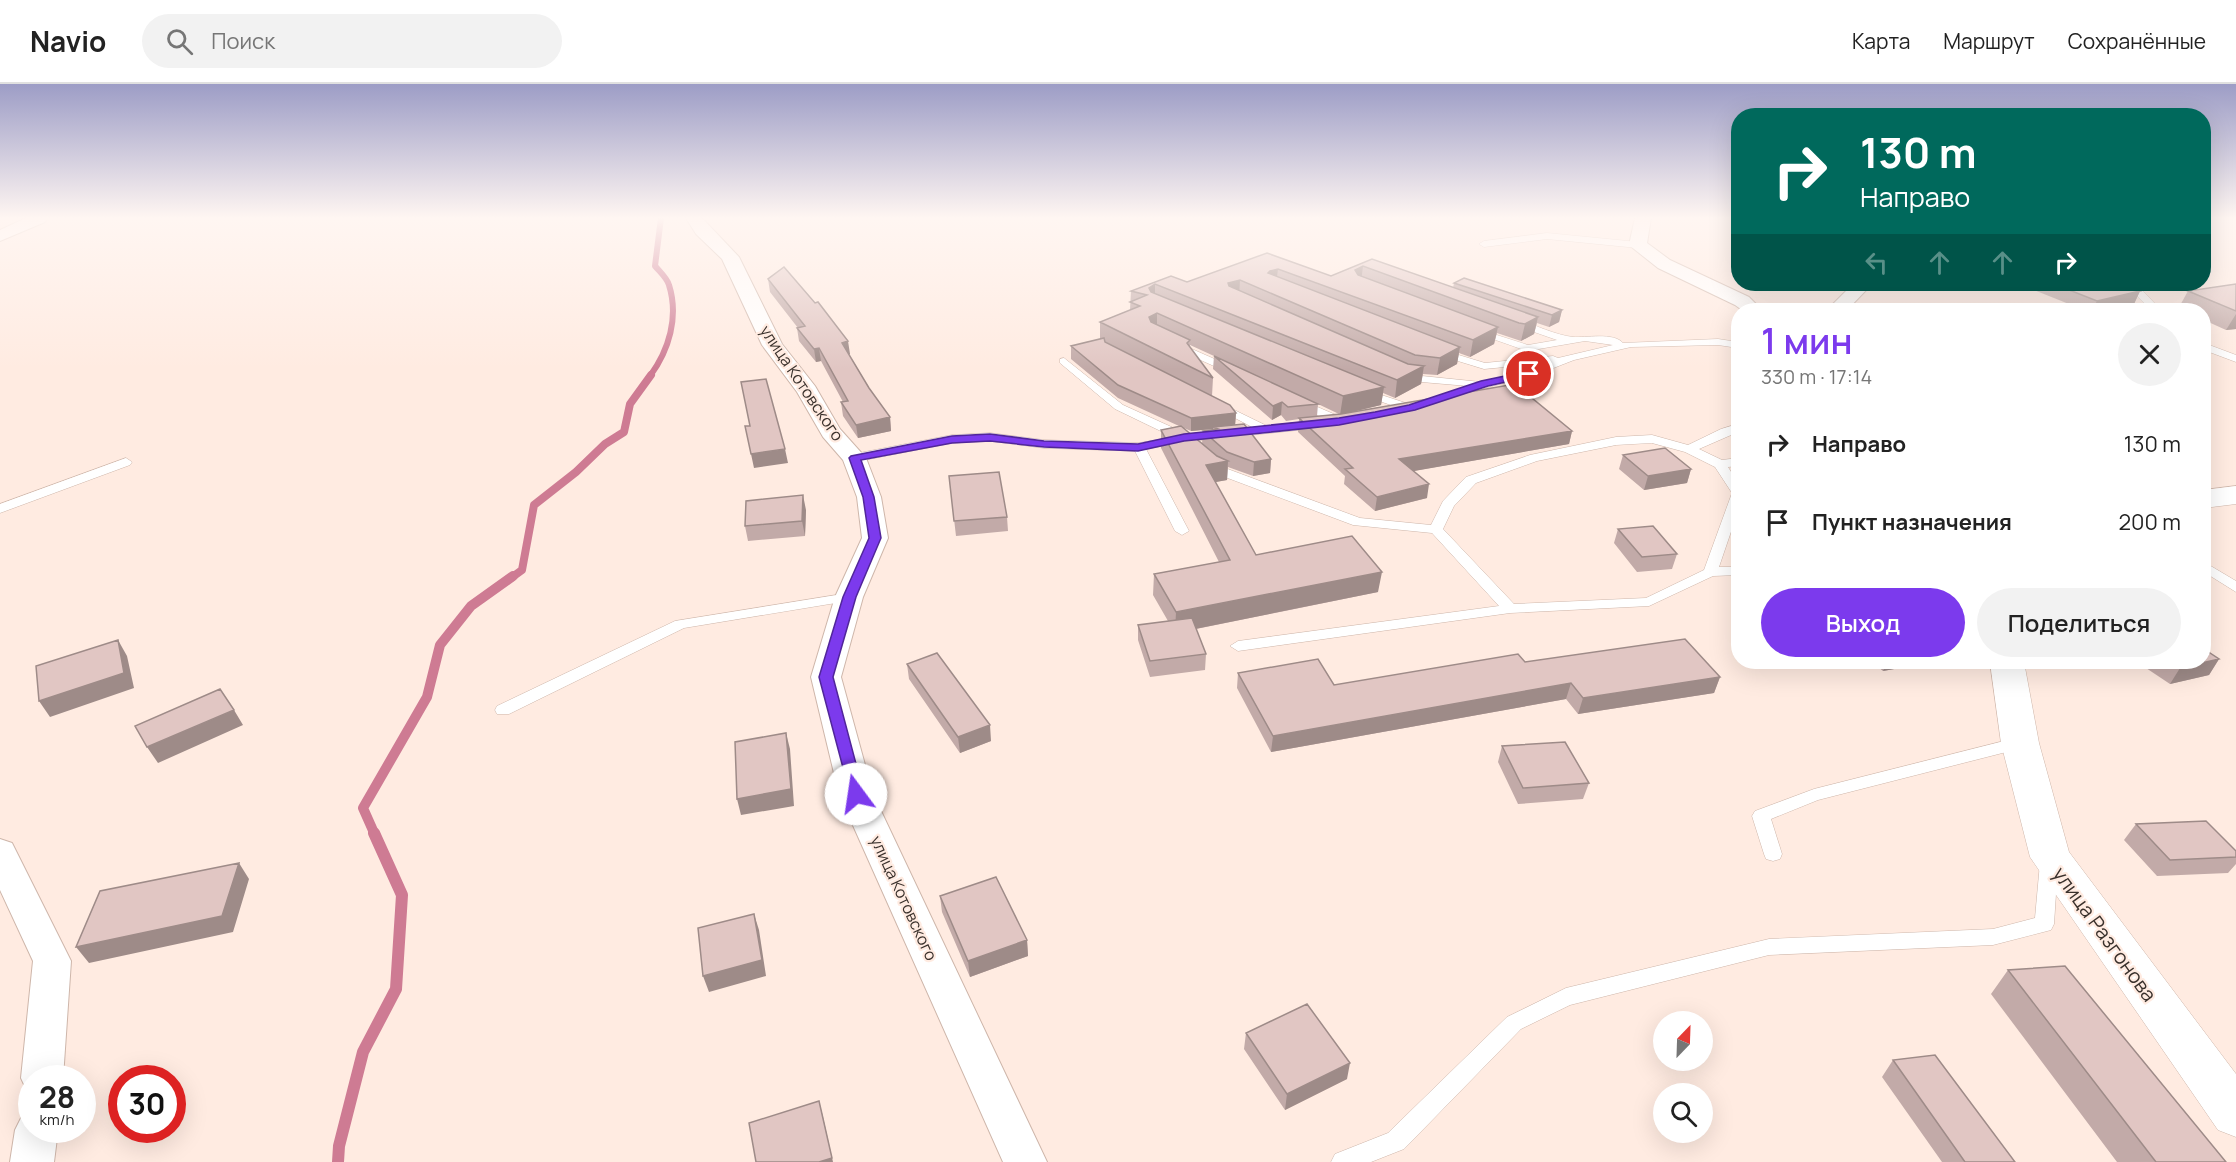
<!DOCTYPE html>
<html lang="ru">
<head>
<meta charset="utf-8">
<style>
	body { margin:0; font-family:Manrope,sans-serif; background:#f2f2f2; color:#222; height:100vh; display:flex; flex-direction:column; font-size:22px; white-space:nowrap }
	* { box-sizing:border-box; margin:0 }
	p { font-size:20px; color:#767676 }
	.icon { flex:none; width:33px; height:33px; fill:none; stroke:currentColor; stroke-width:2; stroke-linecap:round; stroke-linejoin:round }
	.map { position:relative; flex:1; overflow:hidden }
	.sheet { position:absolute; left:1731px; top:219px; width:480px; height:366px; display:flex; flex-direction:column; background:#fff; border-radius:24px; box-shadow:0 6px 24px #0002 }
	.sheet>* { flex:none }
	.banner { position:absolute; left:1731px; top:24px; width:480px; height:183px; border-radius:24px; box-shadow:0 6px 24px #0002; background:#00695c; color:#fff; overflow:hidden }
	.needle { width:39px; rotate:23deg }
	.buttons { position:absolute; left:1653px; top:927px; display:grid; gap:12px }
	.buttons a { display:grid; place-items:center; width:60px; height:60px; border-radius:50%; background:#fff; box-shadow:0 6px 24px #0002; font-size:30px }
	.speed { position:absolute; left:18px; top:981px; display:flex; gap:12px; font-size:30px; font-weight:700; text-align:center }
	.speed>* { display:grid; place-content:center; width:78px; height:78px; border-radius:50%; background:#fff; box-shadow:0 6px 24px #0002; line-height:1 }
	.speed small { font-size:15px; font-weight:400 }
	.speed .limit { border:9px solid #d22; background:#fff; color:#111 }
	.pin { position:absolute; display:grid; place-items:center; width:51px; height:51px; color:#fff; margin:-26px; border:3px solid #fff; border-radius:50%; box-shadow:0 2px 6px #0007 }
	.me { position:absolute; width:66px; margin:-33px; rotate:346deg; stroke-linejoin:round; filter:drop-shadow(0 0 4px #0008) }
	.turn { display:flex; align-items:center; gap:21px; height:126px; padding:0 30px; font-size:27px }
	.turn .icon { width:78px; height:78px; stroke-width:2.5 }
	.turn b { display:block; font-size:42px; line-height:51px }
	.lanes { display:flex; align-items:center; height:57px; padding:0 30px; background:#0003; justify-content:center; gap:30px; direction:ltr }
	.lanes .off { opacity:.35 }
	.round { display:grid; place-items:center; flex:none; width:63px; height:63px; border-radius:32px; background:#f2f2f2 }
	.head { display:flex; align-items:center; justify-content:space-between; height:102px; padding:0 30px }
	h1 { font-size:36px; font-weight:600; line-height:45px; color:#7c3aed }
	.button { display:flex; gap:12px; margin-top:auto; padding:12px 30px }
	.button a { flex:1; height:69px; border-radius:36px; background:#7c3aed; color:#fff; font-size:24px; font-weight:600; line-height:69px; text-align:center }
	.button a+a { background:#f2f2f2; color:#222 }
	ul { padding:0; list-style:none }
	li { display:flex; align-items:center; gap:18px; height:78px; padding:0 30px }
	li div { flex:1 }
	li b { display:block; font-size:22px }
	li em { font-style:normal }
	header { display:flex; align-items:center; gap:36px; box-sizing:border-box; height:84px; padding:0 30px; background:#fff; border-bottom:2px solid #e0e0e0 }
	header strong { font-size:28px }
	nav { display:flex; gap:33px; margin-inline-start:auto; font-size:21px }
	.search { width:420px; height:54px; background:#f2f2f2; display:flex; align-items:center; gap:15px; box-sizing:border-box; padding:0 21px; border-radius:33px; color:#767676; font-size:22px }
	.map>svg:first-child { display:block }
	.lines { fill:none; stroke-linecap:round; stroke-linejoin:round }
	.stream-far3 { stroke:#ce7b93; stroke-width:6 }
	.stream-far2 { stroke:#ce7b93; stroke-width:8 }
	.stream-far1 { stroke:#ce7b93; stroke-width:10 }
	.stream { stroke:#ce7b93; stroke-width:12 }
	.lane-casing { stroke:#ceb6aa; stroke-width:1 }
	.street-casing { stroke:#ceb6aa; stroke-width:2 }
	.secondary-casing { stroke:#ceb6aa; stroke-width:1 }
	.lane { fill:#fff; fill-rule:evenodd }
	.street { fill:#fff; fill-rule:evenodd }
	.secondary { fill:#fff; fill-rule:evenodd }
	.wall { fill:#c2aaa8; fill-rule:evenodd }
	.shaded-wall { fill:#9e8b88 }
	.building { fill:#e1c6c3; stroke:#9e8b88; stroke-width:1.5 }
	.route { fill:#7c3aed; stroke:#51269a; stroke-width:1.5 }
	.labels { text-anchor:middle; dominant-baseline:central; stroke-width:4.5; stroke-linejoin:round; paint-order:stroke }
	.street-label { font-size:16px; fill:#3a312c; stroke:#ffebe1 }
	.near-street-label { font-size:20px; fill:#3a312c; stroke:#ffebe1 }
</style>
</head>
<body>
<header>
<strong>Navio</strong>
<div class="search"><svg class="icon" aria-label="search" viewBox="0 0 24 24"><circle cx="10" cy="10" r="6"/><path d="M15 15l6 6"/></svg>Поиск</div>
<nav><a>Карта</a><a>Маршрут</a><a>Сохранённые</a></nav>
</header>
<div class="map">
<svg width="2236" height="1078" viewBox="0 0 2236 1078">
	<rect width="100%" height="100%" fill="#ffebe1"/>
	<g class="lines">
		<path class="stream-far3" d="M650 292C669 266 679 233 669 201 667 194 660 188 655 182L661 134"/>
		<path class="stream-far2" d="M511 494 522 486 534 421 576 388 605 360 624 348 630 320 651 291"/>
		<path class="stream-far1" d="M375 751 363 724 427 613 440 561 471 522 513 492"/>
		<path class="stream" d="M338 1078 339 1062 363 968 396 905 402 811 374 749"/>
		<defs>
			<path id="lane" d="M1547 149 1638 158 1643 161 1638 164 1547 155 1484 163 1479 160 1484 157Z
				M2139 200H2150L2142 206 2161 226H2151L2133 208V204Z
				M1518 236C1536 241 1555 251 1573 253 1585 254 1614 248 1623 259L1718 255 1738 258V264L1718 261 1631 263 1574 276 1533 292 1488 303 1432 320 1426 317 1428 315 1468 302 1410 297 1396 290 1402 287 1412 291 1481 298 1526 287 1547 279 1484 285 1435 270 1434 268 1439 265 1485 279 1553 272 1558 274 1613 261 1585 257 1527 267 1473 248 1478 245 1528 261 1557 256 1514 241V237Z
				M1176 258 1235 284 1237 286 1235 288H1227L1172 263 1171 261Z
				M2204 259 2236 271V278L2204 266Z
				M1064 274 1123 321 1187 350 1252 343 1214 323 1212 321 1218 318 1267 342 1318 336 1324 340 1318 344 1184 358 1146 365 1189 447 1182 451 1175 447 1135 367 1044 364 990 357 952 359 854 378 848 374 854 370 952 351 990 349 1044 356 1139 359 1173 353 1115 325 1060 279V275Z
				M1366 306 1415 322 1417 324 1411 328 1362 311V307Z
				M1299 315 1343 334 1345 337 1339 341 1335 340 1295 320 1293 318Z
				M1738 340V348L1699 365 1722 376 1738 374V382L1728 383 1738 399V427L1719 483H1738V491L1713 492 1649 522 1510 529 1238 567 1230 562 1238 557 1499 522 1432 449 1353 441 1217 390 1205 377 1207 374H1215L1225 384 1360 434 1431 441 1443 417 1466 393 1530 371 1616 353 1652 351 1688 361 1721 345ZM1652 359 1685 368 1715 383 1732 409 1704 486 1646 514 1514 520 1443 445 1454 422 1476 399 1537 377 1616 361Z
				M126 374 132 378 130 381 0 429V420Z
				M2204 478 2236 497V508L2204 488Z
				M849 509 856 513 854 516 684 544 509 630H497L495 626 497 622 675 537Z
				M2020 653 2026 655 2028 659 2026 663 1818 716 1771 735 1782 770 1780 775 1773 777 1766 775 1764 770 1752 732 1755 727 1814 705Z
				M2049 772 2056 774 2058 779 2054 840 2051 846 1993 861 1769 871 1570 921 1521 945 1404 1065 1371 1078H1331L1335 1070 1388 1049 1507 933 1566 904 1769 855 1993 845 2035 834 2040 779 2042 774Z"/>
			<path id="street" d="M26 134H47L45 138 0 157V146Z
				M686 134H702L739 173 782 260 815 302 840 345 866 374 881 413 888 454 863 513 841 593 873 710 1047 1078H1003L839 710 811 593 835 513 862 454 857 413 843 376 823 353 797 308 762 261 722 175 696 150Z
				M1635 134H1651L1647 159 1670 176 1749 213 1762 226H1742L1735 221 1658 184 1629 161Z
				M1853 200H1872L1847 226H1827Z
				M0 755 12 759 71 877 63 994H32V1009L27 1007 21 994 33 877 0 806Z
				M32 1028V1046H58L54 1078H10L15 1046 22 1032Z"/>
			<path id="secondary" d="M2236 402V420L2204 424V406Z
				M1990 578H2024L2039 659 2069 768 2236 990V1053L2218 1046 2030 773 2001 659Z"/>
		</defs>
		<use href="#lane" class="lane-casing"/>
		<use href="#street" class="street-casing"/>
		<use href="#secondary" class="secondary-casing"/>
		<use href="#lane" class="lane"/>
		<use href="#street" class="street"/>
		<use href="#secondary" class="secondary"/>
	</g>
	<path class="wall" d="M1267 169 1331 192 1372 175 1453 204 1454 199 1562 226 1559 238 1549 243 1537 239 1534 250 1521 257 1497 249 1494 260 1470 273 1459 269 1457 280 1437 291 1423 290 1421 300 1395 314 1383 309 1381 321 1356 327 1572 347 1569 360 1413 387 1427 414 1375 427 1344 400 1345 392 1298 348 1299 335 1286 337 1281 331 1272 336 1213 285 1214 272 1190 261V263L1213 294 1212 312 1236 329 1235 341 1271 375 1270 389 1253 392 1228 383 1227 396 1215 398 1256 471 1378 508 1196 545 1206 570 1205 586 1150 593 1138 556V541L1168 537 1153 511 1154 490 1219 478 1161 364V346L1179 342 1118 314 1071 275V262L1100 255V238L1130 226 1131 207 1171 192 1187 198ZM1318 320 1339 330 1317 332ZM1184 344 1191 347 1213 345V346L1203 347 1202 360Z
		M768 195 850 270H849L869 304 890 333 891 347 858 354 843 332 841 318H843L821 277 816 278 799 257 797 244H798L770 208Z
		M1925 200H1958L1939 205Z
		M2019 200H2120L2140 207 2134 220 2102 226H2084Z
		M2236 200V245L2226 246 2204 236V226H2181L2178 225 2188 207Z
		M1623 371 1691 385 1687 399 1644 406 1619 385Z
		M949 392 1007 433 1008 447 956 452Z
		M806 426 805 452 748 457 745 442Z
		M1618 445 1677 470 1672 485 1637 488 1614 459Z
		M2219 575 2209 591 2170 600 2137 578H2204Z
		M1525 578 1720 593 1714 609 1578 630 1566 615 1271 668 1237 604 1238 589 1334 601Z
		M1872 578H1933L1883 587Z
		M907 580 991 657 960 669 909 595Z
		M1502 662 1589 699 1583 715 1518 720 1498 678Z
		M2136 740 2236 767V780L2228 789 2157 792 2124 756Z
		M940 812 1027 856 1028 872 970 893 942 828Z
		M2008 886 2226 1078H2117L1991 910Z
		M1246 949 1347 995 1285 1026 1244 965Z
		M1893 976 2015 1078H1942L1882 993Z"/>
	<path class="shaded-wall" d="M1363 182 1361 198 1355 186Z
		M1278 185 1276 201 1268 189 1270 187Z
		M1240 196 1239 213 1227 216 1228 199Z
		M1155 200V216L1149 204Z
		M1941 200H1958L1939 205Z
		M2140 207 2134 220 2102 226H2092L2097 217Z
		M1562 226 1559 238 1549 243 1552 231Z
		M1157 229V246L1149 250V233Z
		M2236 230V245L2226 246Z
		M1538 233 1534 250 1521 257 1525 240Z
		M1498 243 1494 260 1470 273 1473 256Z
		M848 257 850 270 843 271 842 259Z
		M1460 263 1457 280 1437 291 1440 274Z
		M819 264 821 277 816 278 814 265Z
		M1424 282 1421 300 1395 314 1397 296Z
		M1384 303 1381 321 1340 331 1343 312Z
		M1282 318 1281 331 1272 336 1273 322Z
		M1236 329 1235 342 1213 343V345L1191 347V334Z
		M890 333 891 347 858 354 856 341Z
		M1572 347 1569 360 1397 390 1399 375Z
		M785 365 788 379 754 384 751 370Z
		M1271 375 1270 389 1253 392 1254 378Z
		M1228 377 1227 396 1205 400 1206 381Z
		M1691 385 1687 399 1644 406 1648 392Z
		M1429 400 1427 414 1375 427 1377 413Z
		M803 411 806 426 805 452 802 437Z
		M1382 488 1378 508 1175 549 1176 528Z
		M118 556 127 572 134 604 50 633 39 617Z
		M2219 575 2209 591 2170 600 2180 584Z
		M1888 578H1933L1883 587Z
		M1720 593 1714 609 1578 630 1583 614Z
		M1571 599 1566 615 1271 668 1273 652Z
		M234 626 243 641 158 679 147 663Z
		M990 641 991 657 960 669 958 653Z
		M786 649 790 665 794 722 741 731 737 715Z
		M239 779 249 795 233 848 89 879 76 863Z
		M754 830 759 846 766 892 709 908 703 892Z
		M1027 856 1028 872 970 893 968 877Z
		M1350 979 1347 995 1285 1026 1287 1010Z
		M819 1017 823 1033 833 1078H819Z"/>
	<path class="building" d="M1267 169 1331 192 1372 175 1538 233 1525 240 1519 239 1363 182 1355 186 1358 191 1498 243 1473 256 1278 185 1270 187 1268 189 1460 263 1440 274 1415 271 1240 196 1228 199 1229 202 1408 280 1424 282 1397 296 1155 200 1149 204 1151 208 1384 303 1343 312 1157 229 1149 233 1151 238 1190 256 1187 259 1213 294 1100 238 1140 222 1130 218 1147 211 1131 207 1171 192 1187 198Z
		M784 183 815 219 818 218 848 257 842 259 869 304 890 333 856 341 841 318 848 317 819 264 814 265 797 244 805 242 768 195Z
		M1464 194 1562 226 1552 231 1454 199Z
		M2054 200H2120L2140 207 2097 217Z
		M2236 200V227L2188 207Z
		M1104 254 1105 258 1230 321 1236 329 1191 334 1118 301 1071 262Z
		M1214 272 1318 320 1288 323 1282 318 1273 322Z
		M766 295 785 365 751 370 745 342H750L741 298Z
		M1515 300 1572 347 1399 375 1429 400 1377 413 1345 385 1353 384 1299 334 1341 330Z
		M1244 340 1271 375 1254 378 1227 368 1203 347 1218 345 1213 343Z
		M1181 342 1217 372 1228 377 1206 381 1256 471 1352 452 1382 488 1176 528 1154 490 1230 476 1161 346Z
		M1665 364 1691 385 1648 392 1623 371Z
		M999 388 1007 433 954 437 949 392Z
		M803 411 802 437 745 442 746 417Z
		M1653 442 1677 470 1642 473 1618 445Z
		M1192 534 1206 570 1150 577 1138 541Z
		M1685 555 1720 593 1583 614 1571 599 1273 652 1238 589 1318 575 1334 601 1518 570 1525 578Z
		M118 556 124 589 39 617 36 582Z
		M2204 565 2219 575 2180 584 2170 578H2204Z
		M937 569 990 641 958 653 907 580Z
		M220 605 234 626 147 663 135 642Z
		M786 649 791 705 737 715 735 658Z
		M1565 658 1589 699 1523 704 1502 662Z
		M2206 737 2236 767V773L2170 776 2136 740Z
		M239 779 222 832 76 863 100 807Z
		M996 793 1027 856 968 877 940 812Z
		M754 830 762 876 703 892 698 844Z
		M2065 882 2226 1078H2156L2008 886Z
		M1307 920 1350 979 1287 1010 1246 949Z
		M1935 971 2015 1078H1965L1893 976Z
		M819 1017 832 1074 819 1078H756L749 1039Z"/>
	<linearGradient id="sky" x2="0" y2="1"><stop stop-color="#9d9dc6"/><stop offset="0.47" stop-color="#fff6f2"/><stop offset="1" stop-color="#fff6f2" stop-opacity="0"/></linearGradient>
	<rect width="2236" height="285" fill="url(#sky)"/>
	<path class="route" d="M1529 287 1533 288V292L1488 302 1415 326 1375 334 1339 341 1184 357 1138 367 1044 363 990 357 952 359 861 376 874 413 881 454 856 513 833 593 864 710 862 714H851L819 593 843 513 869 454 863 413 849 374 851 372 952 352 990 350 1044 357 1138 360 1184 350 1339 334 1375 328 1409 321 1481 297Z"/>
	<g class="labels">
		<g class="street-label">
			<text transform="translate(802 299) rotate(56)">улица Котовского</text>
			<text transform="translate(904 814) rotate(65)">улица Котовского</text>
		</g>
		<g class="near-street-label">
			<text transform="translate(2105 850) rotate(54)">улица Разгонова</text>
		</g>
	</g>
</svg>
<div class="buttons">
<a><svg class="needle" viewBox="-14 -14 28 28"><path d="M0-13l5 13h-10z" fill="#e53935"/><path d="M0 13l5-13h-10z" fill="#767676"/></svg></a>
<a><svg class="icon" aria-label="search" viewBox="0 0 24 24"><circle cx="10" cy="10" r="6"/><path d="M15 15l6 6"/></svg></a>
</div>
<div class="speed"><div>28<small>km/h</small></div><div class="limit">30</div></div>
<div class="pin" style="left:1529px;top:290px;background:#d93025"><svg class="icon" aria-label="arrive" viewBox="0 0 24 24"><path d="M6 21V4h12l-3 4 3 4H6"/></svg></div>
<svg class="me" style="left:856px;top:710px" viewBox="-20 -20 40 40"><circle r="19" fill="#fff"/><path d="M0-13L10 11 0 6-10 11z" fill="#7c3aed"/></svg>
<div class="banner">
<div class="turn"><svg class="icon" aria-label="right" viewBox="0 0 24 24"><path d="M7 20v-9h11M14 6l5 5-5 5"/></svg><div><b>130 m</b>Направо</div></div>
<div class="lanes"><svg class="icon off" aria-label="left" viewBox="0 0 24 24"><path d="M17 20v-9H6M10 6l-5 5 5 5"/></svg><svg class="icon off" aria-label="ahead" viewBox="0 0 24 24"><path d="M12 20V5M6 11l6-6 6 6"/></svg><svg class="icon off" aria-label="ahead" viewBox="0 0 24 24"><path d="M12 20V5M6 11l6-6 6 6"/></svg><svg class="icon" aria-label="right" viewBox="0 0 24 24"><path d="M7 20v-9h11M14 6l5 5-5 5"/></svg></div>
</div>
<section class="sheet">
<div class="head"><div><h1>1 мин</h1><p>330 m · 17:14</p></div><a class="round"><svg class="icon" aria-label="close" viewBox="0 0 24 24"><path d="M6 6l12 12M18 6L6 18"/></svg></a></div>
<ul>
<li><svg class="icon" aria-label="right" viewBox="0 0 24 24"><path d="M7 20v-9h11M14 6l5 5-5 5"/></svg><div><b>Направо</b></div><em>130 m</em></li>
<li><svg class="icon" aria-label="arrive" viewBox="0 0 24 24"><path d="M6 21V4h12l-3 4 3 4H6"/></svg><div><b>Пункт назначения</b></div><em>200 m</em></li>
</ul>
<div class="button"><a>Выход</a><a>Поделиться</a></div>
</section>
</div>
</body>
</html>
